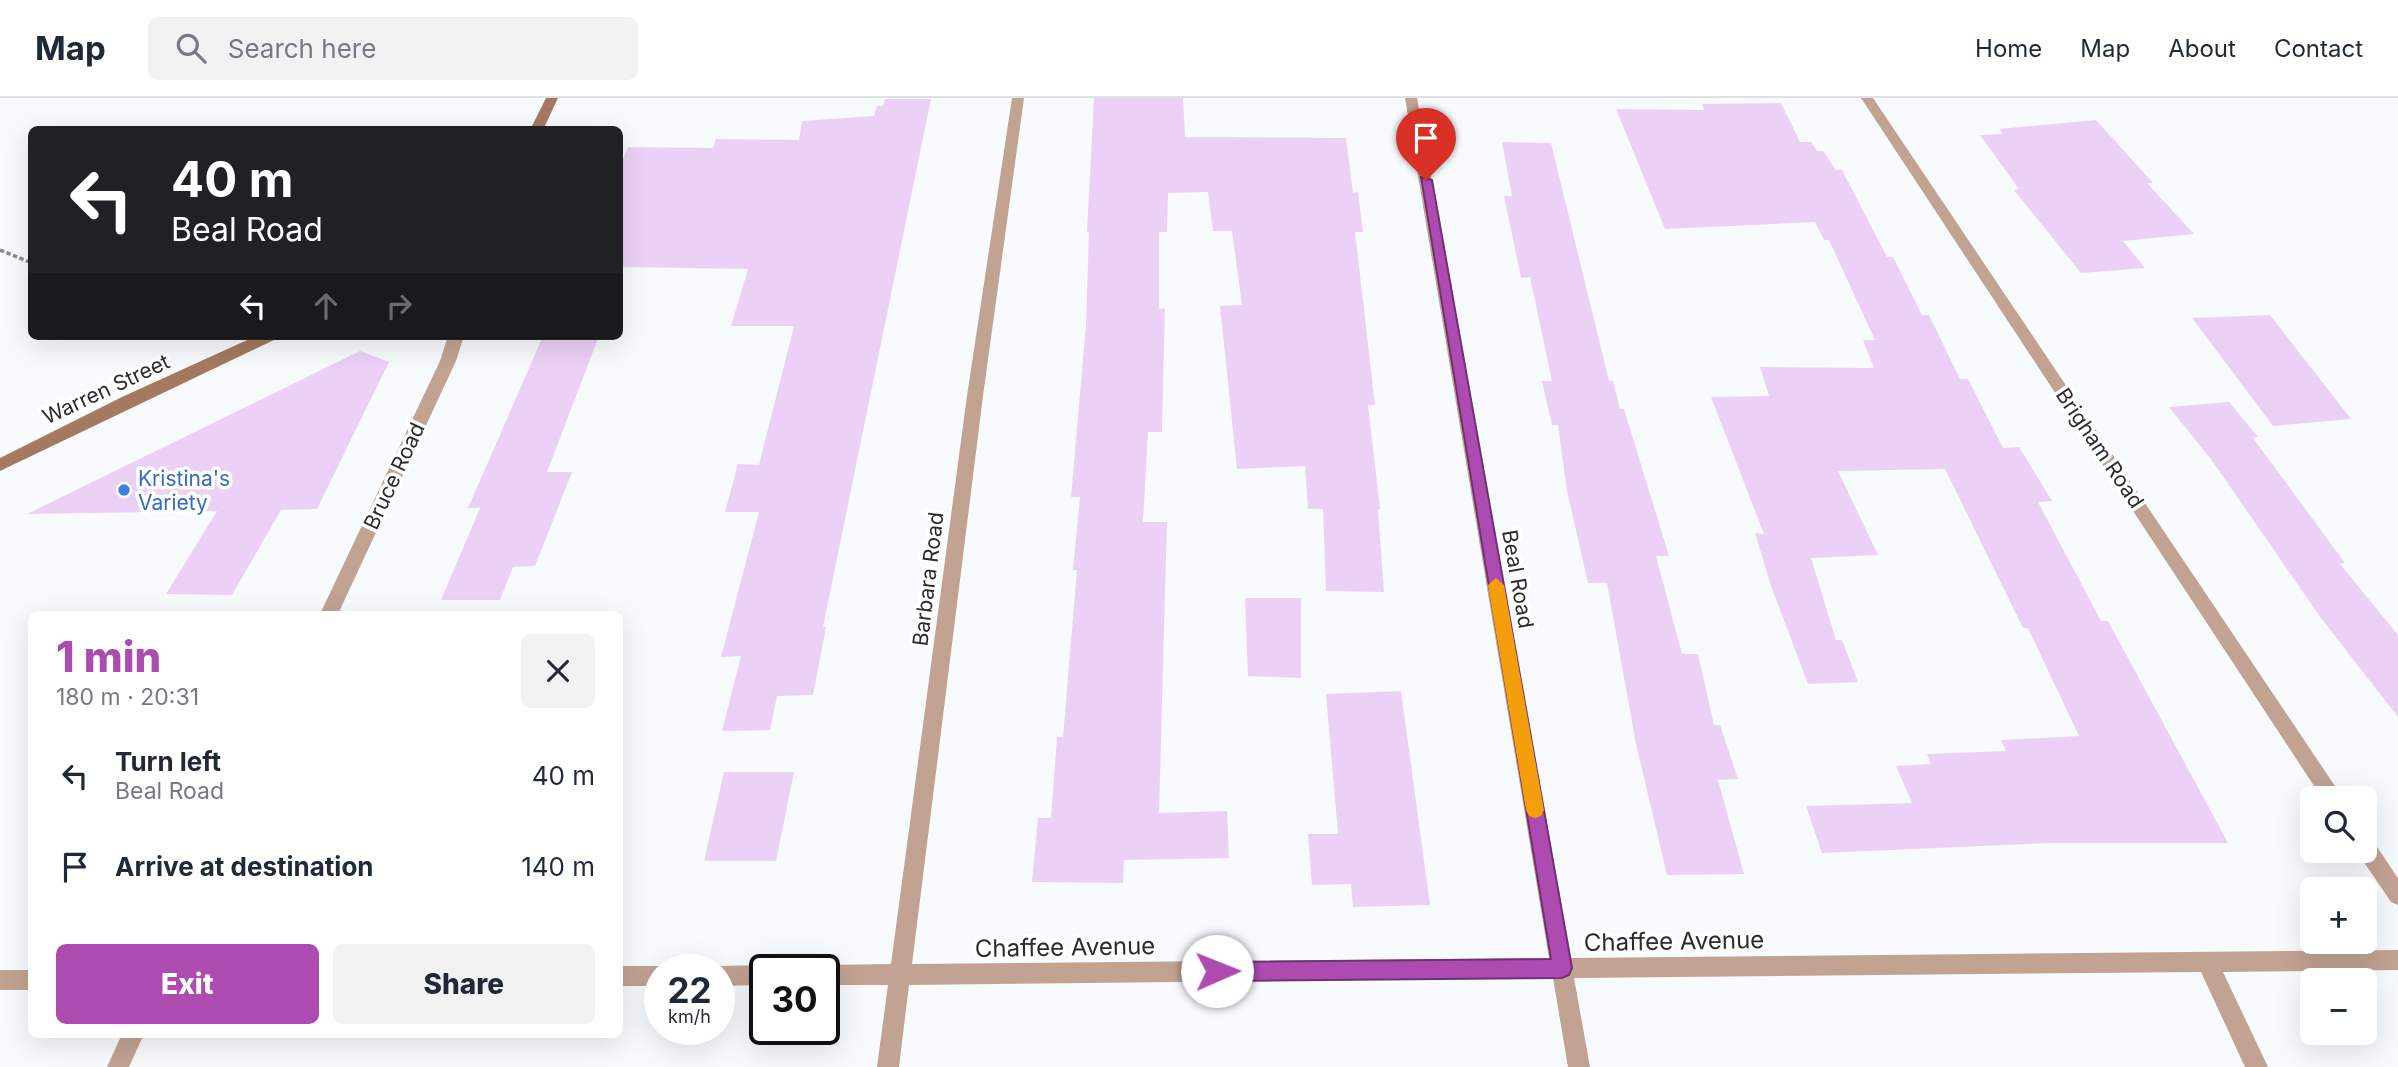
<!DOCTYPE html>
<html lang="en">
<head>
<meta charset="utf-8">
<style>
	body { margin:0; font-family:Inter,sans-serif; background:#f2f2f3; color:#1f2937; height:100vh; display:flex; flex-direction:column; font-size:26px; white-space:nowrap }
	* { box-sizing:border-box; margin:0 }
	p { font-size:23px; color:#747a83 }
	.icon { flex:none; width:38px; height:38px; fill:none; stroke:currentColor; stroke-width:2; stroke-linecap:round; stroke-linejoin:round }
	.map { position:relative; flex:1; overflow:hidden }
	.sheet { position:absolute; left:28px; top:513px; width:595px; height:427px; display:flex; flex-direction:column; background:#fff; border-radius:10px; box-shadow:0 7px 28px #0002 }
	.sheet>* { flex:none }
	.guide { position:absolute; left:28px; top:28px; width:595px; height:214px; border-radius:10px; box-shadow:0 7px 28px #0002; background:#202124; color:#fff; overflow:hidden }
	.controls { position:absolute; left:2300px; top:688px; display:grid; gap:14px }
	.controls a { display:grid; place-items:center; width:77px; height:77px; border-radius:10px; background:#fff; box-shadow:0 7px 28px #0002; font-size:35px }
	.speed { position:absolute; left:644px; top:856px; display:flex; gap:14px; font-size:35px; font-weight:700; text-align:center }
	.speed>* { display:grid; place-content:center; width:91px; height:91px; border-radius:50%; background:#fff; box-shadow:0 7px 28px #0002; line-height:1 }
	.speed small { font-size:18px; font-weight:400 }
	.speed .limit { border:4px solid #111; border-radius:10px; background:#fff; color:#111 }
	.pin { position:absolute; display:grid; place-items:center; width:60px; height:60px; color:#fff; margin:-72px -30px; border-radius:50% 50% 50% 0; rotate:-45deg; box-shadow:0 0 7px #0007 }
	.pin .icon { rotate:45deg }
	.me { position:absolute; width:77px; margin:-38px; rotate:89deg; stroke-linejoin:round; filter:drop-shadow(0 0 5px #0008) }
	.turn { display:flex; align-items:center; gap:24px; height:147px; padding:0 28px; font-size:32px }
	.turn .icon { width:91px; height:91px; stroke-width:2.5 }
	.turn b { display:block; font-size:49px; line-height:60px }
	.lanes { display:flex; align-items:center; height:66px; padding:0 28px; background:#0003; justify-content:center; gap:35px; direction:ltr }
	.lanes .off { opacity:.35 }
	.round { display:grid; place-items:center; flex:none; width:74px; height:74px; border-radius:10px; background:#f2f2f3 }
	.overview { display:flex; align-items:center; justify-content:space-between; height:119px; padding:0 28px }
	h1 { font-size:42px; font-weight:800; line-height:52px; color:#ad4bb1 }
	.cta { display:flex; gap:14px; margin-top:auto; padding:14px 28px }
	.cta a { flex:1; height:80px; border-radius:10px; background:#ad4bb1; color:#fff; font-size:28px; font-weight:800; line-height:80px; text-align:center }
	.cta a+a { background:#f2f2f3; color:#1f2937 }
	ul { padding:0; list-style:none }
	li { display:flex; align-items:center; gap:21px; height:91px; padding:0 28px }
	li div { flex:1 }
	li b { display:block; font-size:26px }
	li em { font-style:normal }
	header { display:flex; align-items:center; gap:42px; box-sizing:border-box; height:98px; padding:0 35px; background:#fff; border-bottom:2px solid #e0e1e3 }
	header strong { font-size:33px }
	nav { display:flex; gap:38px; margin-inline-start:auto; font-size:24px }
	.search { width:490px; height:63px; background:#f2f2f3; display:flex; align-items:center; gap:18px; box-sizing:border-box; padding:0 24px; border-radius:10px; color:#747a83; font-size:26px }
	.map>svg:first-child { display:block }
	.building { fill:#ecd1f7 }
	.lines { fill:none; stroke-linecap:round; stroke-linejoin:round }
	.path { stroke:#8b8d8f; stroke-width:3.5; stroke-dasharray:4.5 2.5; stroke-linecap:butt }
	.minor { fill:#c2a392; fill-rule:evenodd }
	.secondary { fill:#a47960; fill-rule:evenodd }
	.route { fill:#ad4bb1; stroke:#703173; stroke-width:2 }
	.slow { fill:#f59e0b }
	.shop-dot { fill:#3f7fe0; stroke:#fff; stroke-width:2.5 }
	.labels { text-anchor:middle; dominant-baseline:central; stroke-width:7; stroke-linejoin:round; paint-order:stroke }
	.street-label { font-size:21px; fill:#2b2c2d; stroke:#fff }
	.shop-label { font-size:21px; fill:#366cbe; stroke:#fff; text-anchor:start }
	.near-street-label { font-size:24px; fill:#2b2c2d; stroke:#fff }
</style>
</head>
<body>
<header>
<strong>Map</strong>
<div class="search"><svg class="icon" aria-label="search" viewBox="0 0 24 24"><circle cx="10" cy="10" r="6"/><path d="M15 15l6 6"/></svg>Search here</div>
<nav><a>Home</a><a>Map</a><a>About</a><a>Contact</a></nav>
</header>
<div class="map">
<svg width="2398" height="969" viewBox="0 0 2398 969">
	<rect width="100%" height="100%" fill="#f8fbfe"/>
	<path class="building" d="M1094 0H1183L1185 39 1346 40 1353 95 1358 94 1363 134H1355L1375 307H1368L1380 411H1378L1384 494 1326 493 1323 411H1308L1305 368 1237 371 1220 208 1242 207 1232 133H1213L1208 94 1168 95 1167 134H1159V211L1165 210 1162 334H1148L1143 424H1167L1159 715 1227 713 1229 760 1124 762 1123 785 1032 784 1038 720H1051L1057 639H1063L1077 472H1073L1080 399H1071L1086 227 1089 134H1087Z
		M885 1H931L823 529H826L813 597 777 598 770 632 722 633 741 558 721 559 759 414H725L738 366 759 367 794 228H731L748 171 620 169V68L628 49 713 50 716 41 799 42 802 23 874 18 877 8H883Z
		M1781 5 1800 44H1811L1817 53H1823L1836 72H1842L1887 159H1893L1922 217H1929L1960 281H1968L2003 350 2019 349 2052 403 2038 404 2101 523H2108L2228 745H2050L1822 755 1806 708 1912 705 1896 668 1931 666 1927 656 2006 653 2001 642 2079 638 2028 530H2023L1945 371 1838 373 1878 457 1811 460 1836 542H1842L1858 584 1808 586 1771 488 1755 435 1764 436 1711 299 1769 298 1760 269 1874 270 1863 242H1875L1829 142H1824L1815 124 1665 131 1616 11 1704 12 1702 6Z
		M2096 22 2153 85H2147L2194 136 2123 143 2145 170 2081 175 2014 92 2019 91 1980 37 2003 36 1999 31Z
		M1502 44 1551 45 1609 283H1613L1620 311H1624L1669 458H1656L1682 556H1698L1714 627H1720L1738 681 1718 682 1744 776 1667 777 1636 646 1607 485H1588L1567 393 1558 327H1552L1542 283H1552L1530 179 1521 180 1504 98H1512Z
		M2270 217 2351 321 2273 328 2192 220Z
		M543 238H599L547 374H572L535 468 513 469 500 502H441L480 410H468Z
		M360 253 389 264 317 411 281 412 232 497 166 496 217 413 27 416Z
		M2229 304 2258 339 2253 340 2345 465 2340 466 2398 537V619L2321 520 2213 364 2169 309Z
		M1245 500H1301V580L1248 578Z
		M1401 593 1430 807 1353 809 1351 786 1312 787 1308 736H1338L1326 596Z
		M724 674H794L776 763H704Z"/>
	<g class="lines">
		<path class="path" d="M0 152 32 165"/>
		<path class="minor" d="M1012 0H1024L983 298 912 866 1549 860 1405 0H1417L1571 860 2398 852V872L2223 874 2268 969H2245L2201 874 1574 880 1590 969H1568L1553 880 909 887 899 969H877L888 887H824V872H816L824 867 891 866 967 298Z
			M1861 0H1873L2343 700H2322Z
			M448 238H464L456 263 338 516H320L440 263Z
			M2364 738 2371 740 2398 780V807L2391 804 2357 754 2364 752Z
			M765 867 773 872H765V887L719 888V872H711L719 868Z
			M620 868H660L668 872H660V888H620Z
			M0 872H32V892H0Z
			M122 936H144L129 969H107Z"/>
		<path class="secondary" d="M546 0H558L543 32H530Z
			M256 238H277L274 242 0 373V360L122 299Z"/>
	</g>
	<path class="route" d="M1421 79 1432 82 1572 870 1569 877 1562 880 1217 883 1210 880 1208 873 1210 867 1217 864 1551 861Z"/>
	<path class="slow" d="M1496 480 1504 487 1544 712 1541 718 1535 720 1529 718 1526 712 1488 487Z"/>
	<circle class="shop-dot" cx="124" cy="392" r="7"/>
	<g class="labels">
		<g class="street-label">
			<text transform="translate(106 291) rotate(-25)">Warren Street</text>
			<text transform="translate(2100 350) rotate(56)">Brigham Road</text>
			<text transform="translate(394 378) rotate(-65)">Bruce Road</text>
			<text transform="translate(928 481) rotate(-83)">Barbara Road</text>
			<text transform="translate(1518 481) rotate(80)">Beal Road</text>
		</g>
		<g class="shop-label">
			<text x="138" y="380">Kristina's<tspan x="138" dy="24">Variety</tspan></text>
		</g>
		<g class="near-street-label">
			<text transform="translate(1674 843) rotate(-1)">Chaffee Avenue</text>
			<text transform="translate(1065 849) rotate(-1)">Chaffee Avenue</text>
		</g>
	</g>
</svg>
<div class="controls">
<a><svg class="icon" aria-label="search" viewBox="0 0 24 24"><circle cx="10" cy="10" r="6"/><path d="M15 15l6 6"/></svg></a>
<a>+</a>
<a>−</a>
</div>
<div class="speed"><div>22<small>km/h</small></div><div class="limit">30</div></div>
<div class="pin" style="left:1426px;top:82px;background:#d93025"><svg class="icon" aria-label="arrive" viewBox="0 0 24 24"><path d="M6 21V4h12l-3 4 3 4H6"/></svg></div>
<svg class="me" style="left:1217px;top:873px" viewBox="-20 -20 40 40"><circle r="19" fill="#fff"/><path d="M0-13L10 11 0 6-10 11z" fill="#ad4bb1"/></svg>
<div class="guide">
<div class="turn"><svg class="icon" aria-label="left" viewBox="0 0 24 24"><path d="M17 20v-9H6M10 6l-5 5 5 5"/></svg><div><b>40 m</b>Beal Road</div></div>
<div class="lanes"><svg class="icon" aria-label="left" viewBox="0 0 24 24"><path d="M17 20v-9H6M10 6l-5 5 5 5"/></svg><svg class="icon off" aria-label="ahead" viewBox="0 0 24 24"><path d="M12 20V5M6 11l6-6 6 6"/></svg><svg class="icon off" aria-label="right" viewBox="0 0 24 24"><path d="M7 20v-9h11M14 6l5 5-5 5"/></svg></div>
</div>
<section class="sheet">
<div class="overview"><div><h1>1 min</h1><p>180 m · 20:31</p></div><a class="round"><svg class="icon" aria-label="close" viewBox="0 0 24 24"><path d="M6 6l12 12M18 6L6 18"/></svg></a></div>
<ul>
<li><svg class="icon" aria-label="left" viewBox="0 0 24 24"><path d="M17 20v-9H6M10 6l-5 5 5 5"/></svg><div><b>Turn left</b><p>Beal Road</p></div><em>40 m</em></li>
<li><svg class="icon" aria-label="arrive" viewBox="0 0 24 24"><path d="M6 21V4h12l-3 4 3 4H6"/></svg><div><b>Arrive at destination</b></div><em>140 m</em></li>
</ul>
<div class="cta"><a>Exit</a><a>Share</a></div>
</section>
</div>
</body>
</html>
